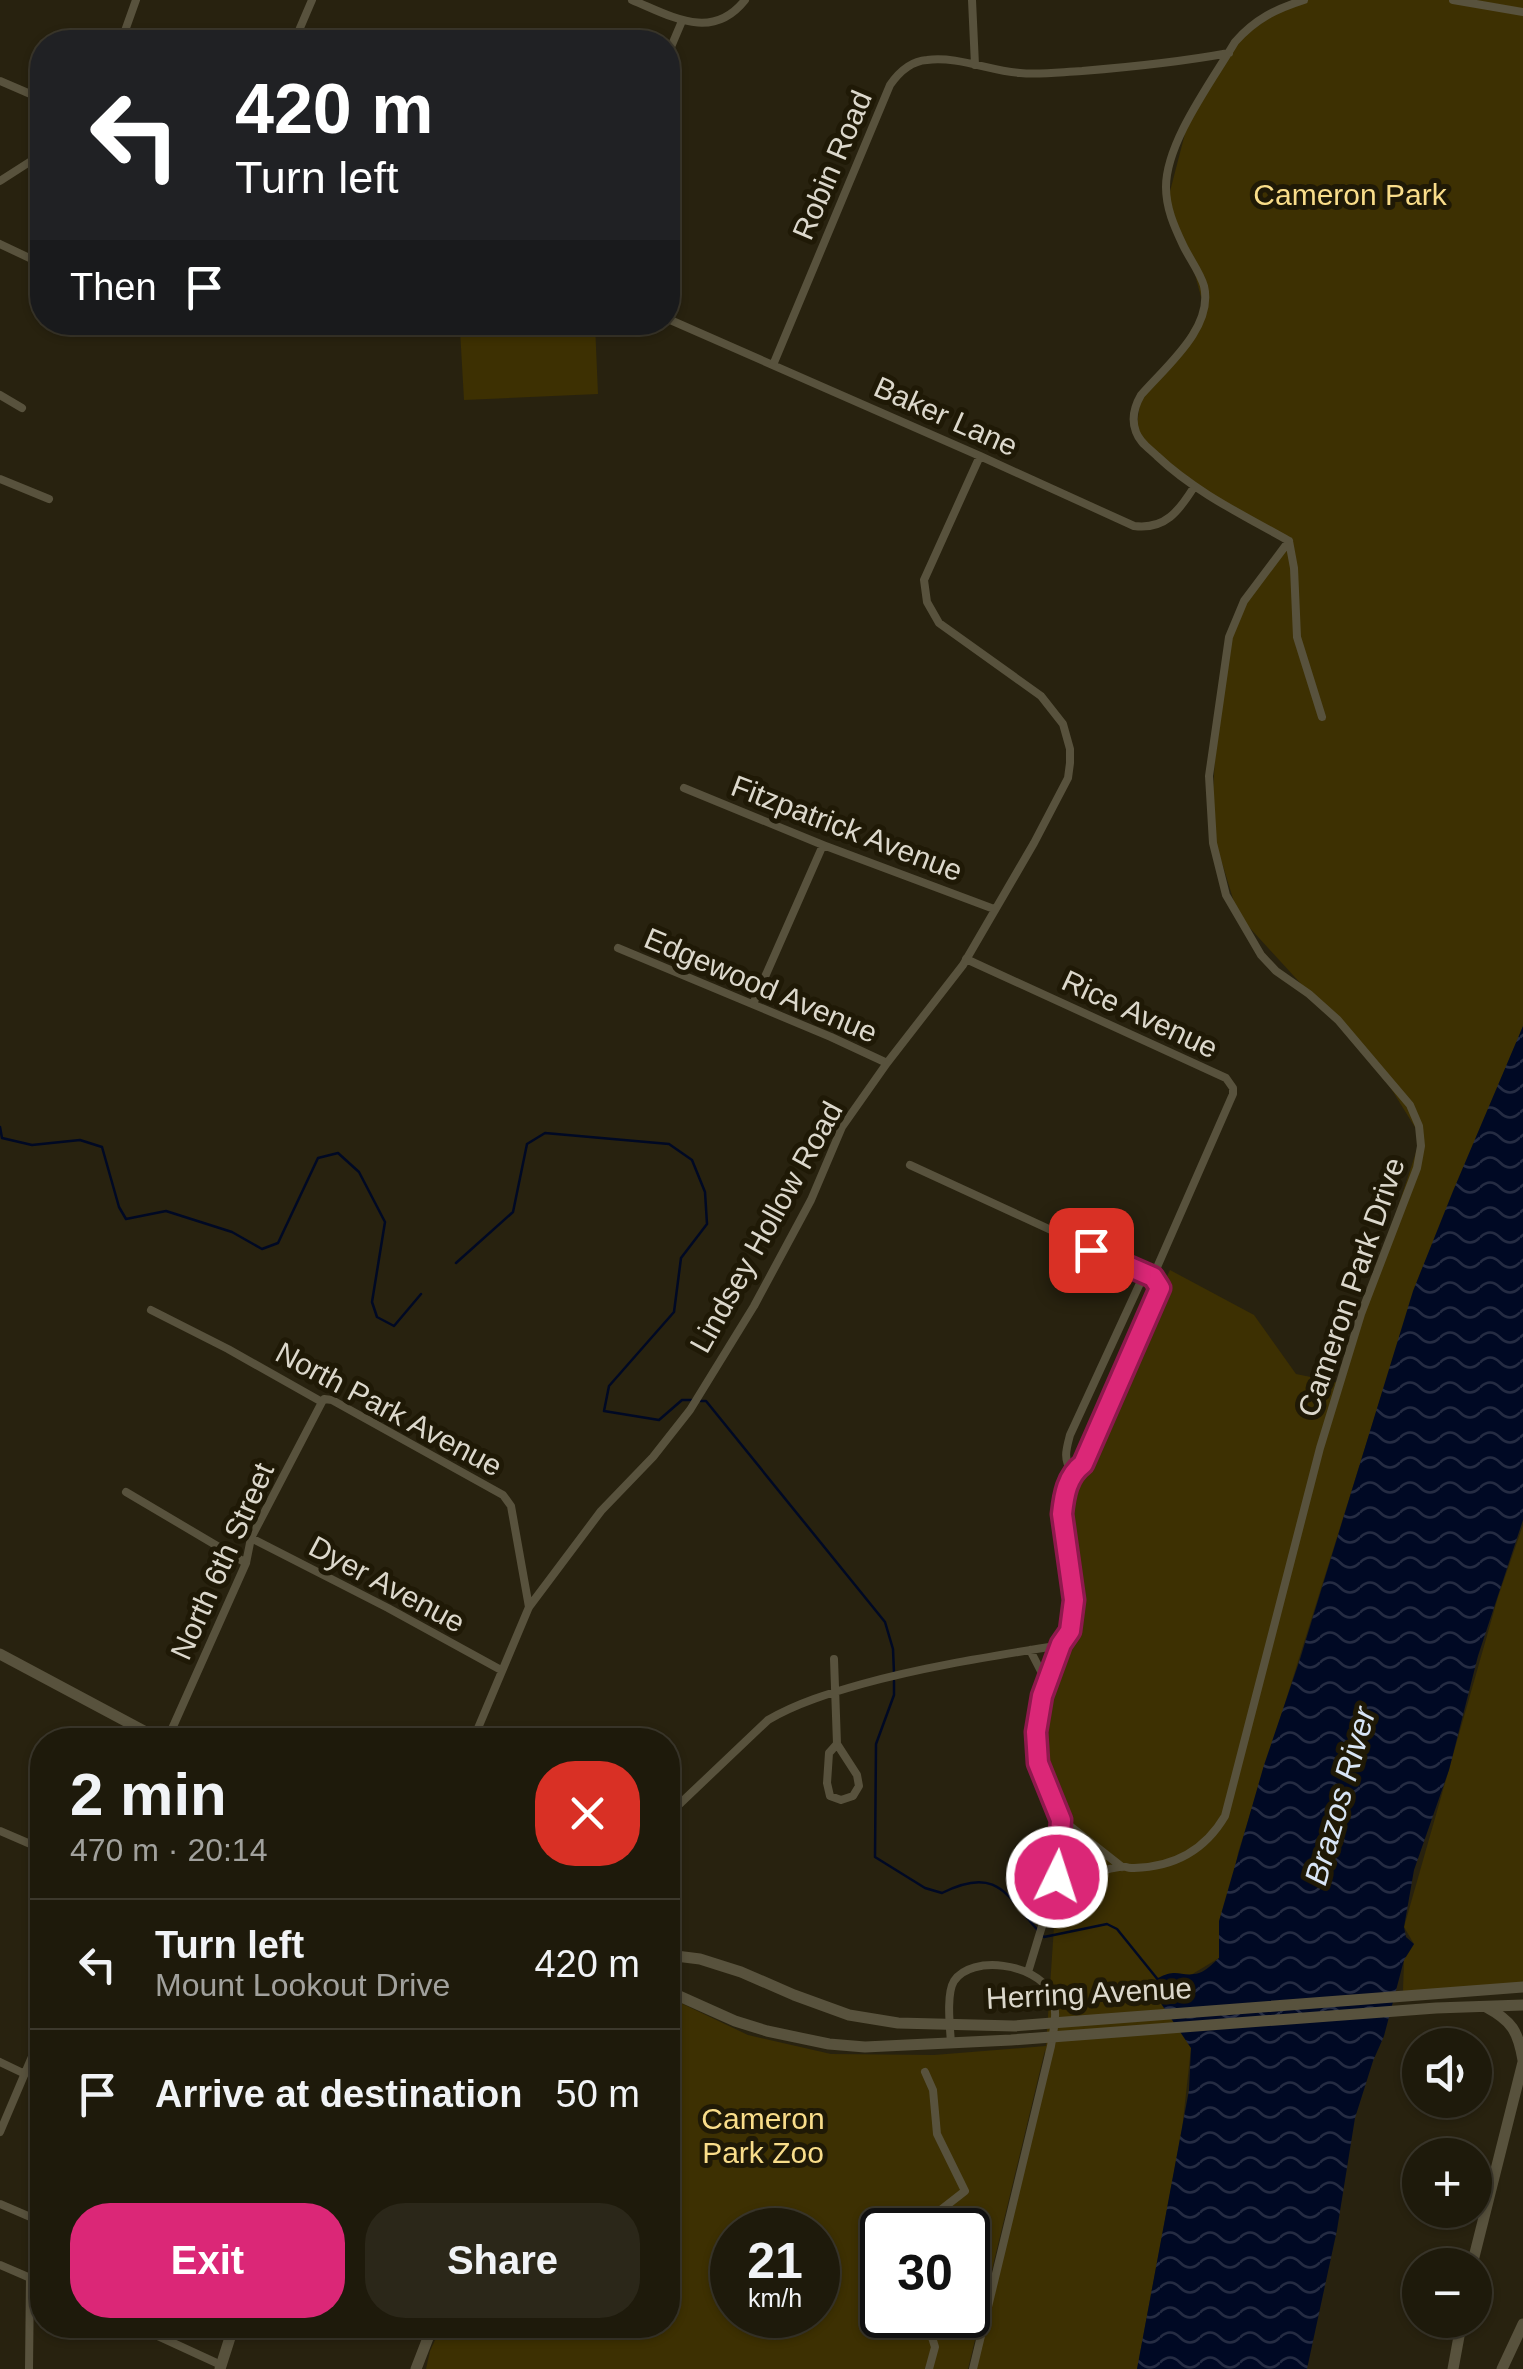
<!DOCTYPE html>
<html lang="en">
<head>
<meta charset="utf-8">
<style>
	body { margin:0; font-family:Helvetica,sans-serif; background:#2b2719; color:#f1f3f6; height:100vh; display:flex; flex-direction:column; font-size:38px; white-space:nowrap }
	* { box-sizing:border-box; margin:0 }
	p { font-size:32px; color:#a1a19d }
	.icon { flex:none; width:55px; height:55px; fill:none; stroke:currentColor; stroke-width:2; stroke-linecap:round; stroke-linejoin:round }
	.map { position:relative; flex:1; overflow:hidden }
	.panel { position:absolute; left:30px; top:1728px; width:650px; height:610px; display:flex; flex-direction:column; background:#1e1a0b; border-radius:40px; box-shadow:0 2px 8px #0004,0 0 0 2px #3c382c }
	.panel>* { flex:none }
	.top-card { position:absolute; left:30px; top:30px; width:650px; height:305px; border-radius:40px; box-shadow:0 2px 8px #0004,0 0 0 2px #3c382c; background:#202124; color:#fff; overflow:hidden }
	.fabs { position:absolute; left:1402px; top:2028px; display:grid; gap:20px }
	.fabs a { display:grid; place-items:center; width:90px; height:90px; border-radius:50%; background:#1e1a0b; box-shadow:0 2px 8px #0004,0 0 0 2px #3c382c; font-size:50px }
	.speed { position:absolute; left:710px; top:2208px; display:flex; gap:20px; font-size:50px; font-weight:700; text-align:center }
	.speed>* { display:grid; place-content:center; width:130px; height:130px; border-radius:50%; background:#1e1a0b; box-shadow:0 2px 8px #0004,0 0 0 2px #3c382c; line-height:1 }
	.speed small { font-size:25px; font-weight:400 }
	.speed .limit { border:5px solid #111; border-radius:15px; background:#fff; color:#111 }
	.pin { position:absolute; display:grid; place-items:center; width:85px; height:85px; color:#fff; margin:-42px; border-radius:20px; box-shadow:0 5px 15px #0006 }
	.me { position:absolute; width:110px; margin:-55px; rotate:4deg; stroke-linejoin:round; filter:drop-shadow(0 0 8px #0008) }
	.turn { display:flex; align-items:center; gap:35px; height:210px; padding:0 40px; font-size:45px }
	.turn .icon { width:130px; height:130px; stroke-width:2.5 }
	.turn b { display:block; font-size:70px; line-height:85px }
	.then { display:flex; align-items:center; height:95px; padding:0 40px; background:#0003; gap:20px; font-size:38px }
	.round { display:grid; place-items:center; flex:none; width:105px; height:105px; border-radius:40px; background:#2b2719 }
	.summary { display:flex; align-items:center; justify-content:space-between; height:170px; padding:0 40px }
	h1 { font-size:60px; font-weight:700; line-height:75px }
	.primary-button { display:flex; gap:20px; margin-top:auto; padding:20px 40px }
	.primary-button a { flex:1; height:115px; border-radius:40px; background:#db2777; color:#fff; font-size:40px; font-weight:700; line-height:115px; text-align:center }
	.primary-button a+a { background:#2b2719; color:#f1f3f6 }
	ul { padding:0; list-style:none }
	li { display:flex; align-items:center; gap:30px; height:130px; padding:0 40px; border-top:2px solid #3c382c }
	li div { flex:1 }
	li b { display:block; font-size:38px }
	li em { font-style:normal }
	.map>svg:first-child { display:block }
	.green { fill:#3d3002; fill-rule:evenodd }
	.water { fill:url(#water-waves) }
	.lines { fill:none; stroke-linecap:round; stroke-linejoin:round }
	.stream { stroke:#000924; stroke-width:2.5 }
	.minor { stroke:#58523d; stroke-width:8 }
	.secondary { stroke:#58523d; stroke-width:11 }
	.route-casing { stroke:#8e194d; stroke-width:25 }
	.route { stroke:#db2777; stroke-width:18 }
	.labels { text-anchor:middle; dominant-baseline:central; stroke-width:10; stroke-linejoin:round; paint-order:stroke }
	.street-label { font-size:30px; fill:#dcd8cc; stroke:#1f1906 }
	.park-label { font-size:30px; fill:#f9dd8a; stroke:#1f1906 }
	.water-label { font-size:32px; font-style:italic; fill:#d8e5f6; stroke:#1f1906 }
</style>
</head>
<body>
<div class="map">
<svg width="1523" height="2369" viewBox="0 0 1523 2369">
	<defs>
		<pattern id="water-waves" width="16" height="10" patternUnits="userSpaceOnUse" patternTransform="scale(2.5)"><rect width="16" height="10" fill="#000924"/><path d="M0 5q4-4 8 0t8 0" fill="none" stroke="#252c43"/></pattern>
	</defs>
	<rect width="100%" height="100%" fill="#28220f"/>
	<path class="green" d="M1304 0H1523V1027L1418 1279 1238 1853 1219 1958 1156 1996 1191 2048 1182 2130 1137 2369H973L1044 2073 1045 2050 968 2369H426L430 2351 442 2325H668V1997L748 2035 831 2054 934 2055 1046 2046 1059 1852 1038 1763 1070 1631 1072 1472 1170 1270 1254 1315 1296 1374 1340 1383 1421 1137 1379 1069 1238 915 1211 827 1218 706 1237 615 1289 541 1194 487 1136 433 1141 395 1177 354 1204 308 1193 267 1167 203 1188 122 1235 42 1286 6ZM732 2230H818V2315H732ZM882 2230H968V2315H882Z
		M595 324 598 394 464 400 460 330Z
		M1523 1525V1987L1403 1991 1404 1960 1414 1944 1404 1927 1498 1597Z"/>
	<path class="water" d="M1523 1026V1520L1478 1656 1449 1770 1414 1870 1404 1927 1406 1937 1414 1944 1404 1960 1384 2036 1373 2061 1355 2118 1337 2230 1307 2369H1137L1189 2090 1191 2048 1156 1996 1158 1978C1178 1967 1181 1978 1199 1973 1206 1971 1213 1963 1219 1958V1921L1264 1765 1300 1659 1413 1291 1453 1191Z"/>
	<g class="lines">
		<path class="stream" d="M0 1127 2 1138 32 1145 80 1140 102 1147 119 1207 126 1219 166 1211 232 1232 262 1249 278 1243 318 1158 338 1153 359 1172 385 1222 372 1302 377 1317 394 1326 421 1294
			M456 1263 513 1212 527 1144 545 1133 669 1144 692 1160 705 1192 707 1224 681 1258 674 1312 609 1386 604 1411 659 1420 682 1400H693
			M701 1401H706L885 1622 893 1649 894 1673
			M894 1681V1695L876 1744 875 1857 925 1888 942 1893C1001 1863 1008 1900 1044 1937L1107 1924 1117 1929 1159 1981"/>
		<path class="minor" d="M632 0C671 16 712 42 745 0
			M972 0 975 65
			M1453 0 1523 12
			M121 42 136 0
			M294 42 312 0
			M668 54 682 21
			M0 81 42 99
			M0 181 42 154
			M0 244 42 264
			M668 319 980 456 1134 526C1165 530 1179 511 1194 487
			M773 365 890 85C899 72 911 61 927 60 958 56 990 71 1020 73 1040 75 1061 72 1082 71 1131 67 1180 62 1229 53
			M0 395 22 408
			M0 479 49 499
			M1289 541C1243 515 1195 492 1157 456 1149 448 1140 443 1136 432 1131 419 1134 407 1141 395 1165 367 1214 328 1204 286 1200 272 1189 258 1183 245 1174 226 1166 208 1166 187 1166 142 1212 81 1235 42 1255 19 1276 9 1304 0
			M1289 541 1294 568 1297 637 1322 717
			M684 788 823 845 994 909
			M618 948 831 1037 887 1063
			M966 959 1226 1078 1233 1088V1094L1158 1265 1153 1277 1160 1289 1083 1464C1067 1476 1064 1495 1061 1514L1074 1600 1070 1631 1061 1645 1042 1695 1035 1732 1038 1763 1061 1819 1059 1852 1057 1877 1028 1972
			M753 1004 823 845
			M910 1165 1153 1277
			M151 1310 228 1349 322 1402 324 1399 332 1400 503 1495 511 1506 529 1607
			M1072 1472C1063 1459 1066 1450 1070 1435L1141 1281 1151 1278
			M126 1492 246 1563
			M251 1538 388 1608 501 1670
			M1030 1650 1046 1681
			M834 1659 837 1744 857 1775 859 1786 853 1796 841 1800 830 1796 827 1783 829 1753 837 1744
			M167 1740 246 1563 251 1538 322 1402
			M473 1740 529 1607 601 1511 653 1457 690 1410 754 1306 811 1200 842 1127 887 1063 963 965 1034 843 1068 778 1070 763V749L1063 724 1041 696 939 623 927 602 924 580 980 456
			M668 1815 768 1720C797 1703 830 1693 862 1684 927 1666 994 1656 1061 1645
			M1061 1819 1122 1867
			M0 1831 42 1849
			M1049 1901C1070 1884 1092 1871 1119 1867 1131 1866 1122 1868 1134 1868 1174 1867 1205 1850 1225 1816L1320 1448 1361 1314 1417 1168 1421 1146 1419 1126 1410 1105 1338 1020 1309 994 1276 971 1261 955 1226 895 1213 843 1209 776 1229 637 1244 601 1289 541
			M951 2043C950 2027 946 1994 954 1981 972 1954 1036 1964 1050 1992 1059 2009 1054 2027 1051 2046L973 2369
			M0 2062 25 2074
			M0 2132 42 2033
			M0 2204 42 2222
			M915 2230 965 2191 937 2134 933 2090 925 2072
			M0 2265 42 2283
			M925 2315 935 2347 929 2369
			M134 2325 221 2365
			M29 2369 30 2277"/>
		<path class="secondary" d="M0 1654 161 1740
			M668 1955 700 1959 741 1972 794 1995 849 2015 898 2023 1014 2026 1523 1987
			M668 1991 735 2021 767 2031 829 2044 865 2047 1011 2040 1436 2008 1523 2005
			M1486 2007C1512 2021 1518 2031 1523 2060
			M1472 2265 1523 2062
			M220 2369 234 2325
			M416 2369 433 2325
			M1453 2369 1462 2320
			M1502 2369 1523 2324"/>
	</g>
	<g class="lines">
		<defs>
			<path id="route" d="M1057 1877 1061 1820 1038 1763 1036 1732 1042 1696 1061 1644 1070 1631 1074 1600 1062 1514C1064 1495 1067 1476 1083 1464L1160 1288 1153 1277 1091 1250"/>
		</defs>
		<use href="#route" class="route-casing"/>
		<use href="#route" class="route"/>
	</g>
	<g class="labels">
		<g class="street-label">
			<text transform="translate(832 165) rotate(-67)">Robin Road</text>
			<text transform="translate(946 416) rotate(24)">Baker Lane</text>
			<text transform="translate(847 828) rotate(21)">Fitzpatrick Avenue</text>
			<text transform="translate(761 985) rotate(23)">Edgewood Avenue</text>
			<text transform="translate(1140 1014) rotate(25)">Rice Avenue</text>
			<text transform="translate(766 1227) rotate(-61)">Lindsey Hollow Road</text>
			<text transform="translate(1351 1287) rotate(-71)">Cameron Park Drive</text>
			<text transform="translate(389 1409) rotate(28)">North Park Avenue</text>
			<text transform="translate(222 1561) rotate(-66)">North 6th Street</text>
			<text transform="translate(387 1584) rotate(28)">Dyer Avenue</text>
			<text transform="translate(1089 1993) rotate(-3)">Herring Avenue</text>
		</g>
		<g class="park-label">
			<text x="1350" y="194">Cameron Park</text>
			<text x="763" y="2118">Cameron<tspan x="763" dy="34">Park Zoo</tspan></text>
		</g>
		<g class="water-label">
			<text transform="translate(1340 1796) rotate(-74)">Brazos River</text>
		</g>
	</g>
</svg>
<div class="fabs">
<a><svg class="icon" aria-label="sound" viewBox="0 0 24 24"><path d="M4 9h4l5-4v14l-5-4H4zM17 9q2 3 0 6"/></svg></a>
<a>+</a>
<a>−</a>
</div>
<div class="speed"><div>21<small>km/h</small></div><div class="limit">30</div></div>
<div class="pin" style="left:1091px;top:1250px;background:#d93025"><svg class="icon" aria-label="arrive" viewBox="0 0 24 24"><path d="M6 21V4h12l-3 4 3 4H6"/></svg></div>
<svg class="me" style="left:1057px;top:1877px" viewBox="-20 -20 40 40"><circle r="17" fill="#db2777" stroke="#fff" stroke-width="3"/><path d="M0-11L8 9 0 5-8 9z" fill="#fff"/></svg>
<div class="top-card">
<div class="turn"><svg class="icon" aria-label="left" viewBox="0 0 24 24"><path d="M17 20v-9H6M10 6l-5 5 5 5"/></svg><div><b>420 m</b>Turn left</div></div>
<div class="then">Then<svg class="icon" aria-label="arrive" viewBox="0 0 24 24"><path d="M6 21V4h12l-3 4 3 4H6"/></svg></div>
</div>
<section class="panel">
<div class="summary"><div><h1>2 min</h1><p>470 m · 20:14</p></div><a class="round" style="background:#d93025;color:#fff"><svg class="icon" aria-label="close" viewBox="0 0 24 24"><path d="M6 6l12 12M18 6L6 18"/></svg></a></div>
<ul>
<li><svg class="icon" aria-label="left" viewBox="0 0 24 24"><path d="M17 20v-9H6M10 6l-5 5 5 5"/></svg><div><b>Turn left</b><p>Mount Lookout Drive</p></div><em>420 m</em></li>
<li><svg class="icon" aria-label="arrive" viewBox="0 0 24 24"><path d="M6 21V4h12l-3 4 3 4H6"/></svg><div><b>Arrive at destination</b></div><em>50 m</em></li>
</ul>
<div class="primary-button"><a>Exit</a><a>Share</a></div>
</section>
</div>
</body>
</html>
